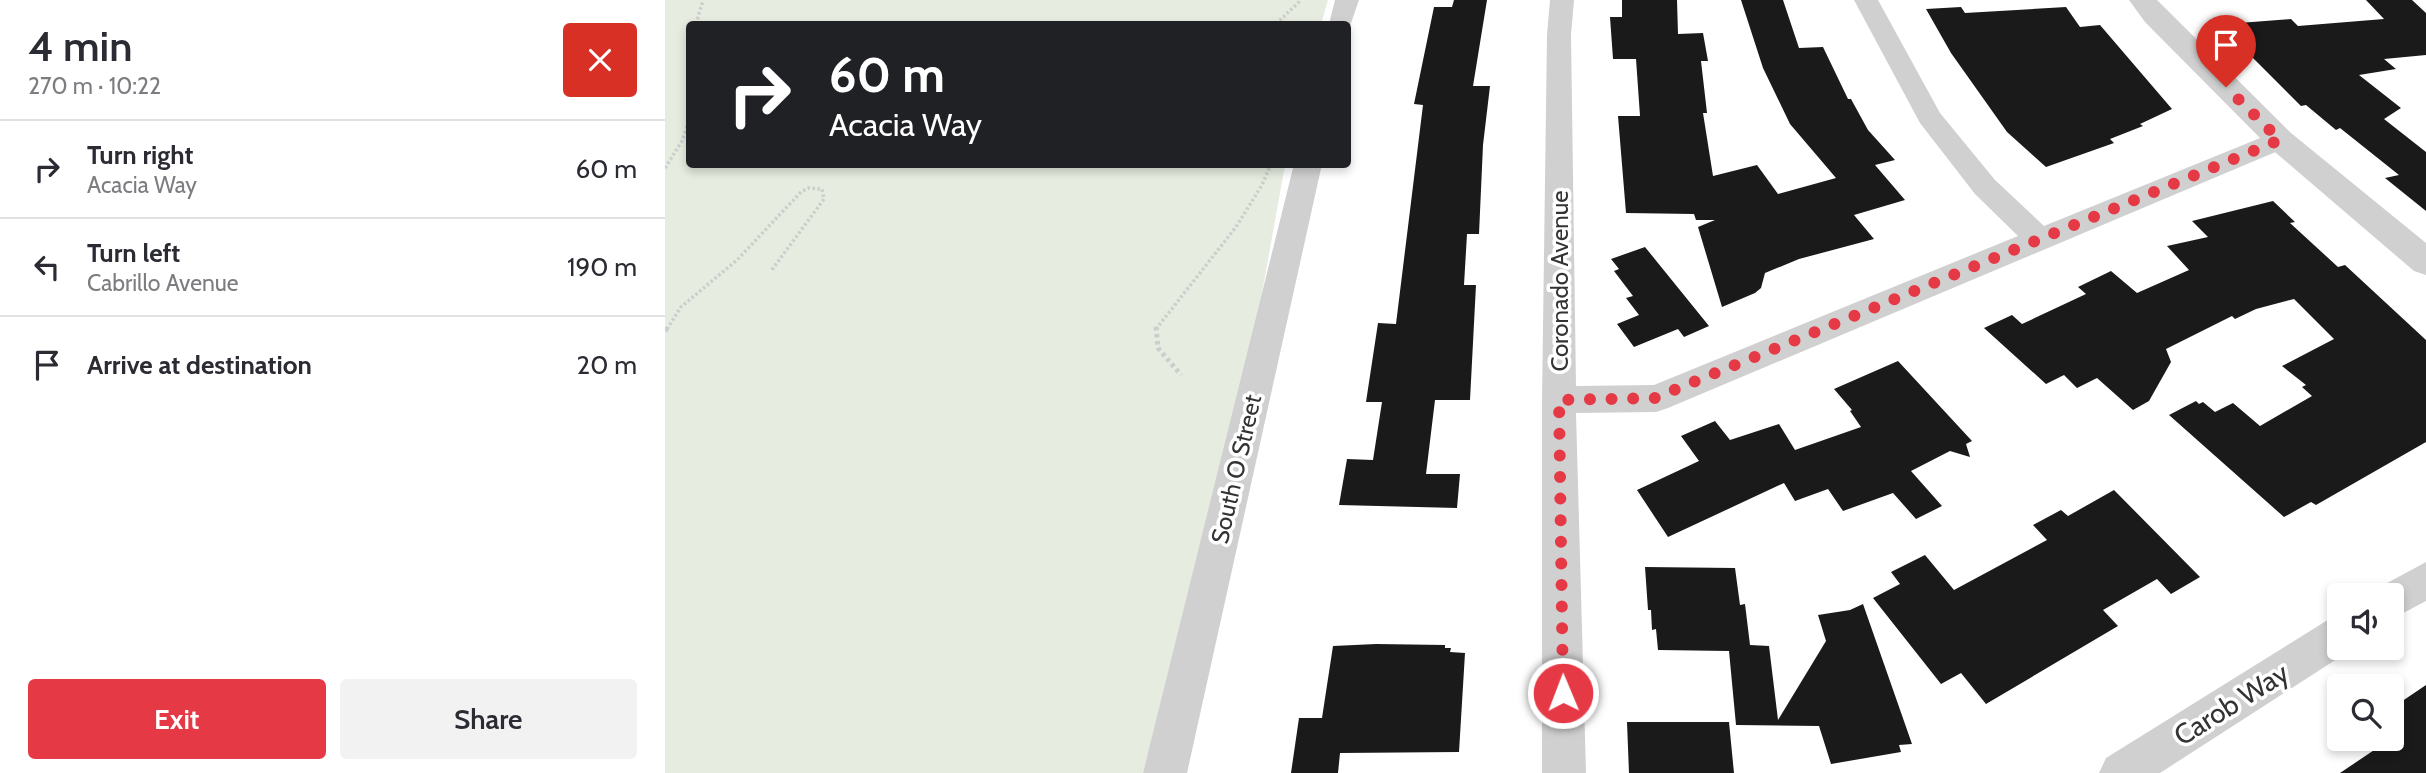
<!DOCTYPE html>
<html lang="en">
<head>
<meta charset="utf-8">
<style>
	body { margin:0; font-family:Cabin,sans-serif; background:#f2f2f3; color:#2b2b33; height:100vh; display:flex; flex-direction:column; font-size:26px; white-space:nowrap }
	* { box-sizing:border-box; margin:0 }
	p { font-size:23px; color:#7c7c81 }
	.icon { flex:none; width:38px; height:38px; fill:none; stroke:currentColor; stroke-width:2; stroke-linecap:round; stroke-linejoin:round }
	.map { position:relative; flex:1; overflow:hidden }
	.details { display:flex; flex-direction:column; background:#fff; width:665px }
	.details>* { flex:none }
	.banner { position:absolute; left:21px; top:21px; width:665px; height:147px; border-radius:7px; box-shadow:0 4px 10px #0003; background:#202124; color:#fff; overflow:hidden }
	.fabs { position:absolute; left:1662px; top:583px; display:grid; gap:14px }
	.fabs a { display:grid; place-items:center; width:77px; height:77px; border-radius:7px; background:#fff; box-shadow:0 4px 10px #0003; font-size:35px }
	.pin { position:absolute; display:grid; place-items:center; width:60px; height:60px; color:#fff; margin:-72px -30px; border-radius:50% 50% 50% 0; rotate:-45deg; box-shadow:0 0 7px #0007 }
	.pin .icon { rotate:45deg }
	.me { position:absolute; width:77px; margin:-38px; rotate:359deg; stroke-linejoin:round; filter:drop-shadow(0 0 5px #0008) }
	.turn { display:flex; align-items:center; gap:24px; height:147px; padding:0 28px; font-size:32px }
	.turn .icon { width:91px; height:91px; stroke-width:2.5 }
	.turn b { display:block; font-size:49px; line-height:60px }
	.round { display:grid; place-items:center; flex:none; width:74px; height:74px; border-radius:7px; background:#f2f2f3 }
	.summary { display:flex; align-items:center; justify-content:space-between; height:119px; padding:0 28px }
	h1 { font-size:42px; font-weight:600; line-height:52px }
	.primary-button { display:flex; gap:14px; margin-top:auto; padding:14px 28px }
	.primary-button a { flex:1; height:80px; border-radius:7px; background:#e63946; color:#fff; font-size:28px; font-weight:600; line-height:80px; text-align:center }
	.primary-button a+a { background:#f2f2f3; color:#2b2b33 }
	ul { padding:0; list-style:none }
	li { display:flex; align-items:center; gap:21px; height:98px; padding:0 28px; border-top:2px solid #e1e1e2 }
	li div { flex:1 }
	li b { display:block; font-size:26px }
	li em { font-style:normal }
	main { display:flex; flex:1; min-height:0 }
	.map>svg:first-child { display:block }
	.green { fill:#e6ecdf }
	.building { fill:#1a1a1a }
	.lines { fill:none; stroke-linecap:round; stroke-linejoin:round }
	.path-far1 { stroke:#cdcdcd; stroke-width:3.5; stroke-dasharray:2.5 2.5; stroke-linecap:butt }
	.path { stroke:#cdcdcd; stroke-width:5; stroke-dasharray:3.5 3.5; stroke-linecap:butt }
	.minor { fill:#d0d0d0; fill-rule:evenodd }
	.tertiary { fill:#d0d0d0; fill-rule:evenodd }
	.route { stroke:#e63946; stroke-width:12; stroke-dasharray:0 21.6 }
	.labels { text-anchor:middle; dominant-baseline:central; stroke-width:7; stroke-linejoin:round; paint-order:stroke }
	.street-label { font-size:24px; fill:#333; stroke:#fff }
	.near-street-label { font-size:28px; fill:#333; stroke:#fff }
</style>
</head>
<body>
<main>
<section class="details">
<div class="summary"><div><h1>4 min</h1><p>270 m · 10:22</p></div><a class="round" style="background:#d93025;color:#fff"><svg class="icon" aria-label="close" viewBox="0 0 24 24"><path d="M6 6l12 12M18 6L6 18"/></svg></a></div>
<ul>
<li><svg class="icon" aria-label="right" viewBox="0 0 24 24"><path d="M7 20v-9h11M14 6l5 5-5 5"/></svg><div><b>Turn right</b><p>Acacia Way</p></div><em>60 m</em></li>
<li><svg class="icon" aria-label="left" viewBox="0 0 24 24"><path d="M17 20v-9H6M10 6l-5 5 5 5"/></svg><div><b>Turn left</b><p>Cabrillo Avenue</p></div><em>190 m</em></li>
<li><svg class="icon" aria-label="arrive" viewBox="0 0 24 24"><path d="M6 21V4h12l-3 4 3 4H6"/></svg><div><b>Arrive at destination</b></div><em>20 m</em></li>
</ul>
<div class="primary-button"><a>Exit</a><a>Share</a></div>
</section>
<div class="map">
<svg width="1761" height="773" viewBox="0 0 1761 773">
	<rect width="100%" height="100%" fill="#fff"/>
	<path class="green" d="M0 0H663L656 24H24V164L620 165 582 376 478 773H0Z"/>
	<path class="building" d="M789 0H822L808 86H825L818 145 814 234H802L799 285H811L805 400H770L761 474H795L792 508 674 505 682 459 708 460 717 402H701L713 323 731 324 758 105 749 104 769 7H787Z
		M957 0H1012L1013 34 1038 33 1043 61H1036L1042 113H1038L1048 176 1092 165 1113 194 1171 178 1125 124 1098 68 1076 0H1118L1134 48 1158 47 1183 99H1186L1203 130 1230 160 1210 165 1240 200 1189 215 1209 239 1134 259 1100 273 1096 288 1090 293 1057 307 1033 227 1050 220H1031L1029 214 961 213 953 116H975L971 59H948L945 17H957Z
		M1701 0H1747L1761 13V55L1719 59 1731 69 1694 75 1736 108 1719 119 1761 152V211L1720 178 1734 175 1675 128 1671 130 1641 105 1636 106 1566 36 1585 34 1574 23 1626 19 1633 26 1719 19Z
		M1296 7 1300 13 1401 7 1415 27 1435 25 1507 109 1475 124 1478 126 1445 139 1449 143 1381 167 1342 132 1286 53 1261 9Z
		M1608 201 1630 222 1625 223 1673 267 1680 265 1761 340V442L1651 505 1646 502 1619 517 1504 415 1531 401 1534 404 1538 402 1550 412 1568 403 1595 426 1647 396 1637 387 1641 385 1617 366 1669 339 1629 299 1591 309 1570 319 1567 316 1501 349 1506 362 1484 401 1468 410 1432 378 1412 388 1399 375 1381 384 1319 328 1347 315 1357 324 1421 294 1413 287 1446 271 1472 293 1524 270 1502 246 1543 237 1527 221Z
		M980 247 1044 326 1019 337 1013 329 969 347 952 324 974 315 961 298 968 296 949 271 954 269 946 259Z
		M1233 361 1307 441 1301 444 1305 457 1285 451 1246 471 1277 506 1251 519 1228 493 1178 511 1163 489 1130 501 1119 483 1003 537 972 490 1034 461 1016 436 1050 421 1065 440 1114 424 1130 450 1196 427 1185 411 1187 410 1169 389Z
		M1449 490 1535 577 1506 594 1492 579 1438 610 1453 626 1321 704 1296 673 1276 684 1208 598 1235 584 1226 572 1260 555 1289 590 1382 540 1368 525 1396 510 1403 516Z
		M980 567 1070 568 1075 605 1080 604 1085 645 1104 646 1113 720 1161 641 1153 615 1185 610 1198 604 1247 744 1234 745 1236 752 1166 764 1154 726 1071 725 1064 651 993 650 991 629 987 630 986 610H983Z
		M711 644 780 645V648H786L785 652 800 653 794 752 675 753 673 773H626L634 718H657L668 646Z
		M1761 685V773H1675L1727 738V708Z
		M962 722H1064L1069 773H964Z"/>
	<g class="lines">
		<path class="path-far1" d="M31 24 38 0
			M611 24 636 0
			M0 168 17 141 24 121
			M2 329 16 307 72 260 136 192 144 188 157 189 159 199 106 271
			M491 329 571 227 597 185 606 164"/>
		<path class="path" d="M491 327 493 348 516 375
			M0 331 3 327"/>
		<path class="minor" d="M670 0H694L684 29 682 24H664Z
			M885 0H909L906 35 911 386 989 385 1353 236 1310 194 1255 123 1189 0H1213L1275 113 1330 180 1379 226 1605 134 1615 131 1625 134 1628 140 1625 146 1003 408 991 412 911 413 921 773H877V400L882 35Z
			M629 164H657L522 773H478Z
			M1761 562V601L1727 619V595H1710L1713 588Z
			M1675 615V648H1689L1495 773H1434L1441 758 1661 621Z"/>
		<path class="tertiary" d="M1464 0H1492L1626 133 1761 243V275L1749 271 1604 147 1480 22Z"/>
	</g>
	<g class="lines">
		<path class="route" d="M898 693 894 400 990 398 1615 140 1561 87"/>
	</g>
	<g class="labels">
		<g class="street-label">
			<text transform="translate(894 281) rotate(-90)">Coronado Avenue</text>
			<text transform="translate(571 469) rotate(-77)">South O Street</text>
		</g>
		<g class="near-street-label">
			<text transform="translate(1566 704) rotate(-32)">Carob Way</text>
		</g>
	</g>
</svg>
<div class="fabs">
<a><svg class="icon" aria-label="sound" viewBox="0 0 24 24"><path d="M4 9h4l5-4v14l-5-4H4zM17 9q2 3 0 6"/></svg></a>
<a><svg class="icon" aria-label="search" viewBox="0 0 24 24"><circle cx="10" cy="10" r="6"/><path d="M15 15l6 6"/></svg></a>
</div>
<div class="pin" style="left:1561px;top:87px;background:#d93025"><svg class="icon" aria-label="arrive" viewBox="0 0 24 24"><path d="M6 21V4h12l-3 4 3 4H6"/></svg></div>
<svg class="me" style="left:898px;top:693px" viewBox="-20 -20 40 40"><circle r="17" fill="#e63946" stroke="#fff" stroke-width="3"/><path d="M0-11L8 9 0 5-8 9z" fill="#fff"/></svg>
<div class="banner">
<div class="turn"><svg class="icon" aria-label="right" viewBox="0 0 24 24"><path d="M7 20v-9h11M14 6l5 5-5 5"/></svg><div><b>60 m</b>Acacia Way</div></div>
</div>
</div>
</main>
</body>
</html>
